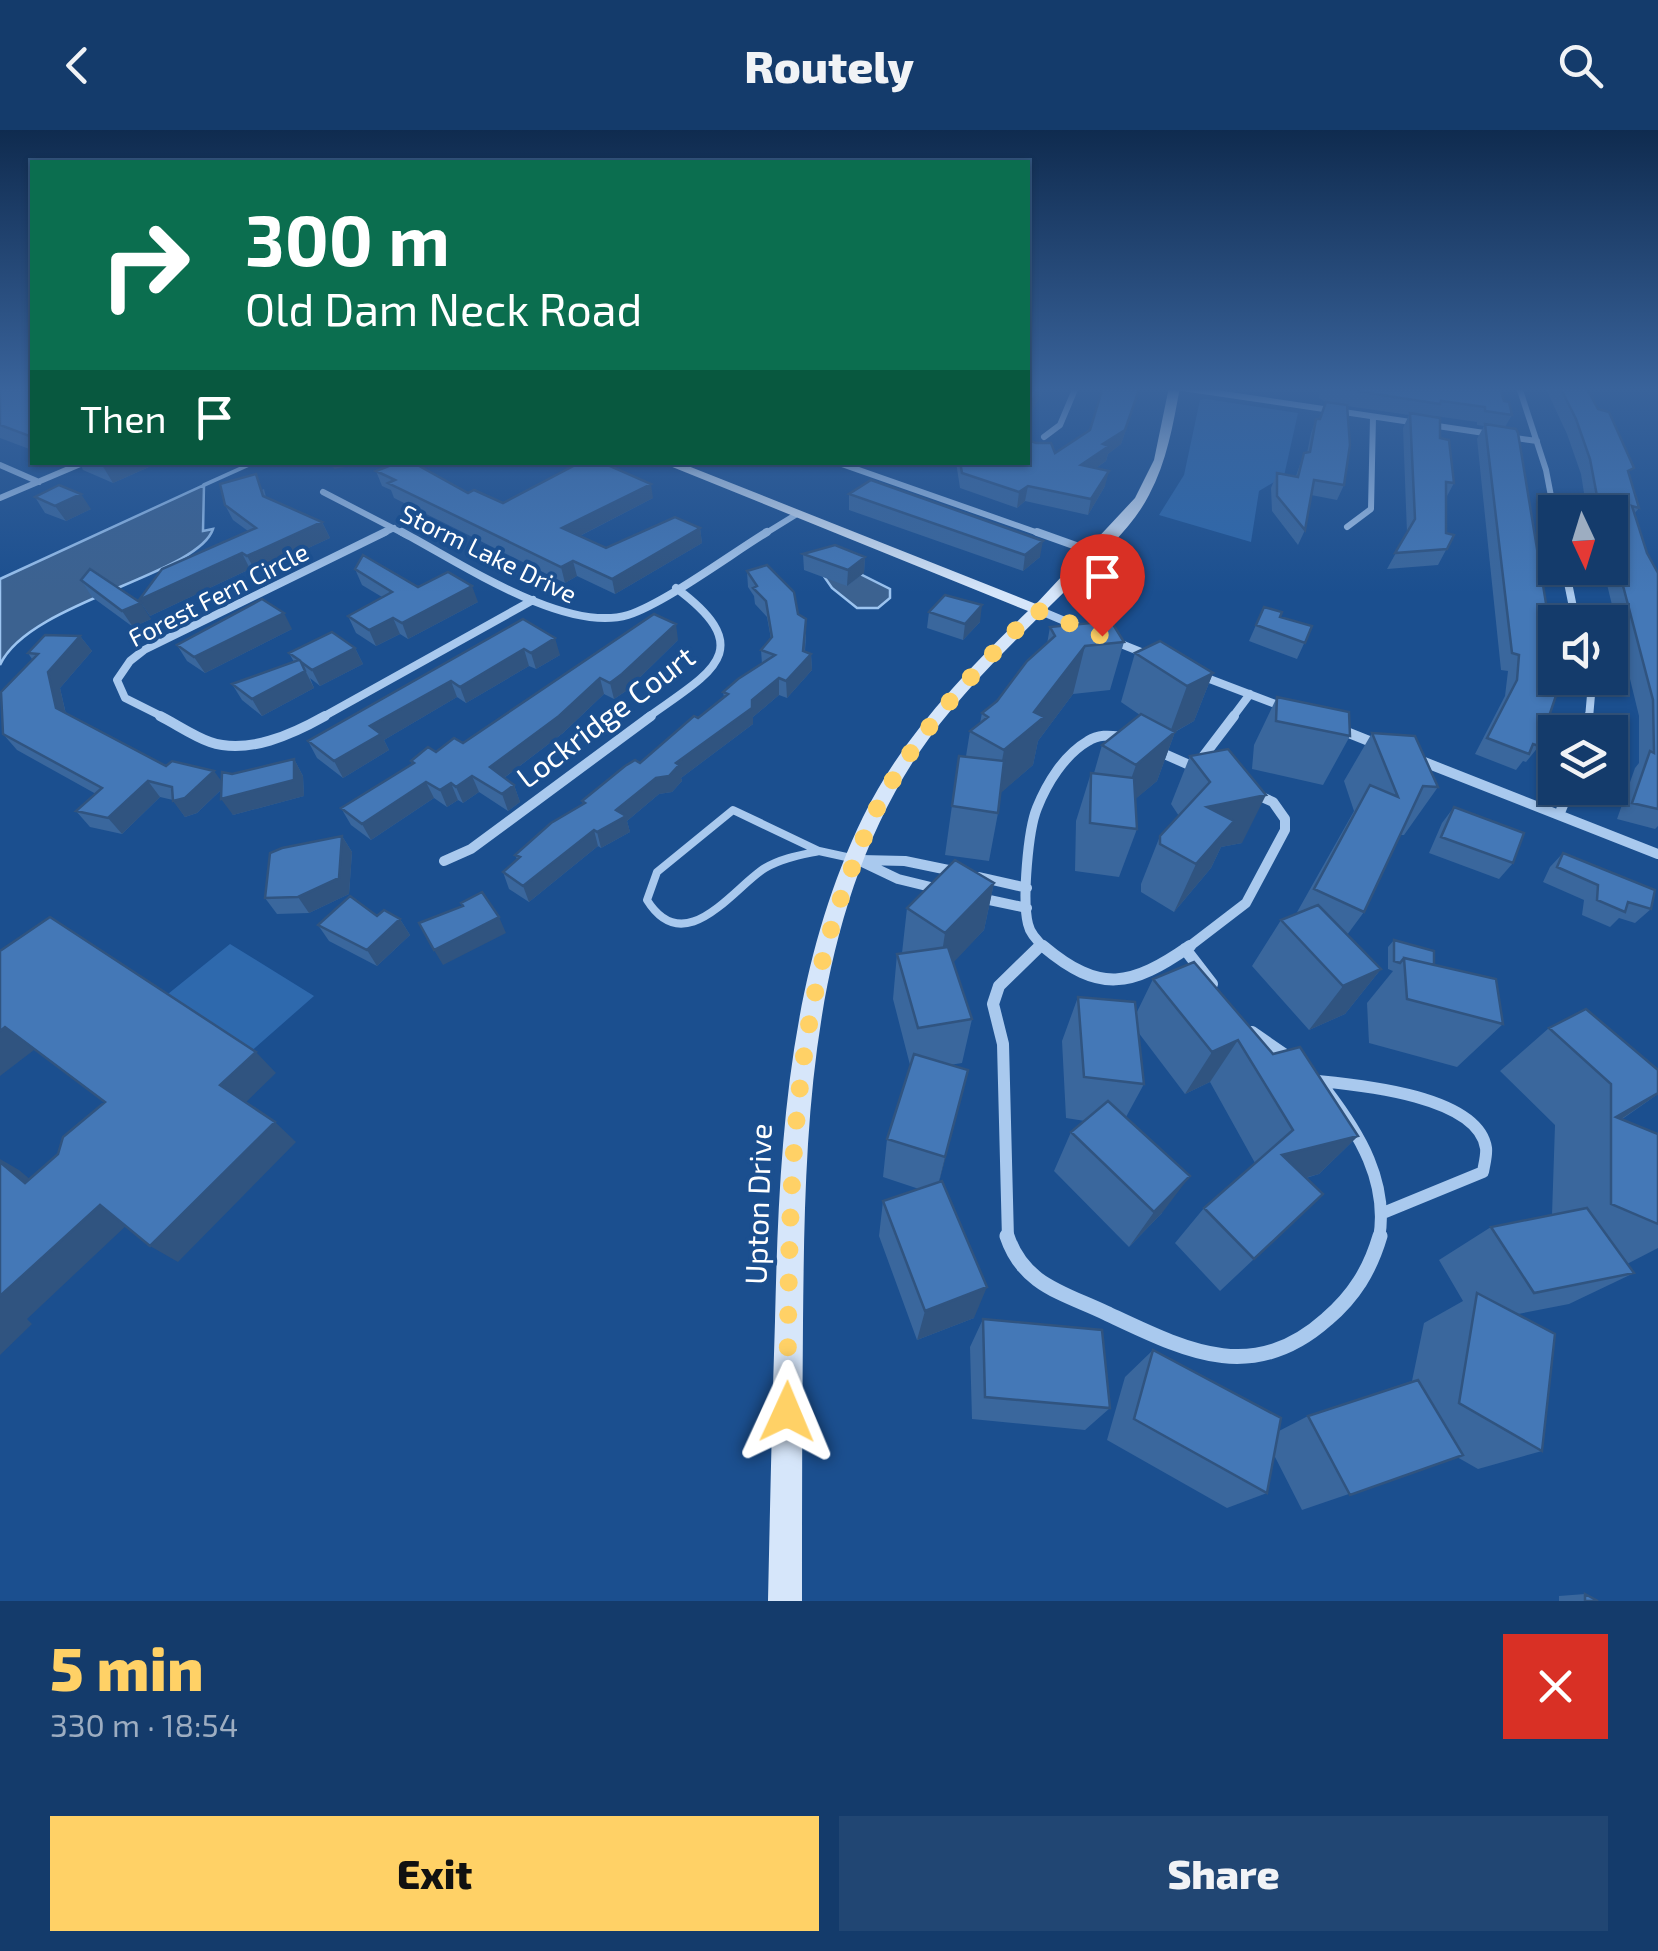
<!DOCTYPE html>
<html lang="en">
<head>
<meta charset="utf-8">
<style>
	body { margin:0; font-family:"Exo 2",sans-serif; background:#214673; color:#f1f3f6; height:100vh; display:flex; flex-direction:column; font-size:38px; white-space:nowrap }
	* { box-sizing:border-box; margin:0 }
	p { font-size:32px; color:#9dadc1 }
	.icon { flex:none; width:55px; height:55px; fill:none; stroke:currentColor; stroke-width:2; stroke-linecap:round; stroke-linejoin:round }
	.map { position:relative; height:1471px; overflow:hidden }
	.details { display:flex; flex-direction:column; background:#143b6b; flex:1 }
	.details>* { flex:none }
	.banner { position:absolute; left:30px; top:30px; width:1000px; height:305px; border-radius:0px; box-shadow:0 2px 8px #0004,0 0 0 2px #33557e; background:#0b6e4f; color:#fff; overflow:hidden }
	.needle { width:65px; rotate:176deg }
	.buttons { position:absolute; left:1538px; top:365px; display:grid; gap:20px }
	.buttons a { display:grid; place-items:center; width:90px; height:90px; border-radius:0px; background:#143b6b; box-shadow:0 2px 8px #0004,0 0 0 2px #33557e; font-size:50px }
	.pin { position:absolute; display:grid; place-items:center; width:85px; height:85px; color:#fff; margin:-102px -42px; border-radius:50% 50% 50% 0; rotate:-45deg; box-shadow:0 0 10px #0007 }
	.pin .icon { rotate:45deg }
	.me { position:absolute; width:110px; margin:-55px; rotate:1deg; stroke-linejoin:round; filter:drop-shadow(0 0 8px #0008) }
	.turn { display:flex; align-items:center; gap:35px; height:210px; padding:0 50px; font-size:45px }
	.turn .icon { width:130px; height:130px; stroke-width:2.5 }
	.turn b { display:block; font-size:70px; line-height:85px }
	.then { display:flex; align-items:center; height:95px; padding:0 50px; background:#0003; gap:20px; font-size:38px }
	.round { display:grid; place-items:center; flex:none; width:105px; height:105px; border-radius:0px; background:#214673 }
	.overview { display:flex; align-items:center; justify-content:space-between; height:170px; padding:0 50px }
	h1 { font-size:60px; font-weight:800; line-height:75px; color:#ffd166 }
	.action { display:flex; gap:20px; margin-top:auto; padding:20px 50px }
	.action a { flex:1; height:115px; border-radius:0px; background:#ffd166; color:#111; font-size:40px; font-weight:800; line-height:115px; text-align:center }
	.action a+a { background:#214673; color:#f1f3f6 }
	header { display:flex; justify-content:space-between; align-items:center; height:130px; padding:0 50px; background:#143b6b; font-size:45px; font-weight:800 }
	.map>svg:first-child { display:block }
	.green { fill:#2e69ad }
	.water { fill:#3c6290; stroke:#9cc4f0; stroke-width:2.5 }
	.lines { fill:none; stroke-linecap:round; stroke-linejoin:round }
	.stream { stroke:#9cc4f0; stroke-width:4 }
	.lane { stroke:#a9c9ee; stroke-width:8 }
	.street-far4 { stroke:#a9c9ee; stroke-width:6 }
	.street-far3 { stroke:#a9c9ee; stroke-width:8 }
	.street-far2 { stroke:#a9c9ee; stroke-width:10 }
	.street-far1 { stroke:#a9c9ee; stroke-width:12 }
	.street { stroke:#a9c9ee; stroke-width:15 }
	.secondary { fill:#d6e6fa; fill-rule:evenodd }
	.wall { fill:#3a679d }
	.shaded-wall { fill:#305480 }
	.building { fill:#4478b7; stroke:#305480; stroke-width:2.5 }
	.route { stroke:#ffd166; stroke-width:18; stroke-dasharray:0 32.4 }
	.labels { text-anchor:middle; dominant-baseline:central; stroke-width:8; stroke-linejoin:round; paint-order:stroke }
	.far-street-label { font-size:25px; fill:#fff; stroke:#1b4f8f }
	.street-label { font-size:30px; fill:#fff; stroke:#1b4f8f }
</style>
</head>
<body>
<header><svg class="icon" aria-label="back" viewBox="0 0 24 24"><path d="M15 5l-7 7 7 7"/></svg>Routely<svg class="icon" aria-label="search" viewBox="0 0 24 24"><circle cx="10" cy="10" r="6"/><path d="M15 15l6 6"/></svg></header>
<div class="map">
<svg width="1658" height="1471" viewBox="0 0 1658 1471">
	<rect width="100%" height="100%" fill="#1b4f8f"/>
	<path class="green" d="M1206 269 1298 283 1284 346 1259 361 1251 412 1159 385 1184 345 1200 270Z
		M230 814 314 866 248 924 163 868Z"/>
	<path class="water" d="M204 355 203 401 213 399C198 445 28 472 0 535V449Z
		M816 435 854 441 890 459V468L878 478H857L832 458Z"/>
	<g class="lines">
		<path class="stream" d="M204 355 255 332"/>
		<path class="lane" d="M733 680 819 721C801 725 782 728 765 738 734 757 685 831 647 770L657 742Z
			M819 721 851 728"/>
		<path class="street-far4" d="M1176 257 1491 304
			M1519 257 1546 340 1555 387
			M1044 307 1060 295 1076 257
			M1508 307 1537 311
			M836 332 1044 405
			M0 335 39 352
			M323 362 406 405
			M0 368 85 332
			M1347 397 1371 379 1373 287
			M380 405 394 398
			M763 405 797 384"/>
		<path class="street-far3" d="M402 402C459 432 565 504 628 485 665 473 731 424 767 402
			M1037 402 1093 422
			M1565 438 1576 492
			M1036 479 1086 500
			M1111 510 1151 526
			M1199 545 1286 578
			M1587 548 1591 565 1589 588
			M165 588 125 568 117 550 130 531 144 520 385 402
			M321 588 533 470
			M647 588C709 543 761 521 676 458
			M1232 588 1250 564"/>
		<path class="street-far2" d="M160 586C176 594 193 606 210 612 248 625 293 604 325 586
			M1339 599 1379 615
			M1588 602 1589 586
			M1419 630 1658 724
			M1199 632 1234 586
			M1559 685 1570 658
			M856 729 898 749 939 759
			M861 730 905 731 958 742
			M444 731 471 719 651 586
			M979 747 1027 758
			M980 768 1027 778
			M1037 819 1040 816
			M1046 819C1038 812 1030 804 1028 794 1022 770 1028 700 1037 678 1047 653 1064 625 1088 611 1100 603 1113 606 1126 607L1273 672 1285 689V700L1246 773 1186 819"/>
		<path class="street-far1" d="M1043 816C1100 864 1131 857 1190 816
			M1185 819 1212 854
			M1252 902 1291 929
			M1319 951C1360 955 1478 966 1486 1018 1487 1025 1484 1035 1483 1042L1383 1083
			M1326 960C1359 1003 1389 1052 1379 1109
			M1008 1109 1003 914 993 874 999 856 1040 816"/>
		<path class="street" d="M1007 1106C1023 1155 1064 1163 1106 1183 1185 1220 1252 1256 1327 1189 1354 1166 1370 1140 1380 1106"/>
		<path class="secondary" d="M1169 257H1180C1173 295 1167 331 1149 365 1134 395 1104 422 1081 445 1025 502 963 557 918 624 808 791 805 998 803 1192 802 1285 802 1378 802 1471H768C770 1378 772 1284 775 1191 779 1019 787 844 863 687 902 607 964 543 1028 481L660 332H678L1036 474 1135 368 1154 330Z"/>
	</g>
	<path class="wall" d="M0 257H32V320L0 308Z
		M1028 257H1045L1030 285H1028Z
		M1103 257H1141L1121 314 1108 324 1106 331 1096 338 1105 356 1088 385 1025 371 1017 378 960 358 956 332H1028L1055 323 1090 300Z
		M1321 257H1500L1504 271 1512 285 1505 297 1539 616 1526 632 1523 631 1516 640 1475 624 1505 566 1508 541 1501 540 1477 309 1484 296 1477 295V292L1435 286 1440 308 1454 353 1446 368V403L1454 405 1438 435 1387 439 1407 403 1403 298 1409 285 1347 276 1344 355 1337 370 1311 365 1305 400 1298 415 1272 381 1271 358 1277 343 1296 346 1304 323H1307L1311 303 1316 289H1319L1326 272 1319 268Z
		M1545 257H1586L1629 346 1639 378 1634 384 1647 423 1658 443V696L1655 699 1617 689 1635 638 1639 633V586L1603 438H1610V382H1587L1581 344 1567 304Z
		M79 332H160L113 353 83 340Z
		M376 341 468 363 503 373 653 368 580 406 606 418 700 398 702 413 615 464 577 446 565 453 394 368 391 360 382 356Z
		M264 359 266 367 322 392 330 408 256 442 250 439 150 486 139 470 248 401 233 390 225 375Z
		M849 364 1040 427 1023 441 849 380Z
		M35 367 91 379 66 391 45 383Z
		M803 424 865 427 864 443 847 456 804 440Z
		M355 439 418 457 478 472 408 509 400 504 376 516 356 503 348 486 382 467 362 455Z
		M747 441 798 484 806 505 805 521 811 524 812 540 787 568 779 565 753 587V594L681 648 682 651 672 662 659 664 627 691 630 702 601 718 598 716 529 772 509 759 503 742 517 729 515 725 583 674 582 671 640 633 724 567 723 562 762 534 761 520 771 509 767 487 755 474 754 466 748 457Z
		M81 450 151 489 133 497 92 467Z
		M929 482 980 492 963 510 927 498Z
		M1280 487 1312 496 1297 529 1249 511 1256 495Z
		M523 489 560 525 536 539 529 536 466 573 457 567 384 610 389 620 343 648 317 628 308 611Z
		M1050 497 1124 512 1110 560 1073 564 1038 611 1033 635 1000 663 998 683 989 731 945 725 959 626H966L970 601 980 593 982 583 997 571 1047 514Z
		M292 499 205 543 187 531 177 515Z
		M80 506 92 521 60 558 66 584 166 636 221 651 232 644 294 629 303 646 304 666 233 685 221 660 197 683 185 687 173 670 160 667 122 704 90 697 76 681 96 664 17 620 3 604 32 529 28 523Z
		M678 510 626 561 614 569 604 564 563 603 504 648 514 655 520 672 508 681 479 662 463 673 458 670 447 677 434 668 371 710 351 695 341 678 412 634 411 631 463 613Z
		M355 518 363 534 320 556 310 548 314 558 262 586 242 570 232 554 294 532 289 523Z
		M1135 523 1213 543 1194 591 1175 602 1157 651 1135 669 1137 699 1119 747 1075 741 1076 691 1091 643H1094L1102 615 1140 585 1121 572Z
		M1277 567 1350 606 1323 655 1252 639 1254 615Z
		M1372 603 1438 657 1404 705H1400L1364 782 1347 805 1381 839 1345 884 1309 900 1252 836 1281 790 1296 784 1354 681 1344 651Z
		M1228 619 1242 713 1221 717 1211 738 1174 782 1141 762V754L1160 706 1179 686 1171 674 1190 626Z
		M1454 677 1513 733 1499 749 1429 723 1442 693Z
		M342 706 352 722 349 764 309 783 277 784 265 768Z
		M1563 723 1651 779 1635 793 1619 788 1610 797 1582 785 1584 770 1543 752 1550 737Z
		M994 753 984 800 953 832 972 889 962 933 950 935 968 940 939 1052 974 1188 917 1210 879 1106 883 1071 919 1059 883 1047 887 1009 910 935 893 869 897 824 902 823 907 778Z
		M377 786 400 789 410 805 377 836 329 811 318 795Z
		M1394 810 1434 835 1503 894 1457 937 1369 913 1367 873 1393 841 1388 839V817Z
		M1153 849 1273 924 1358 1006 1319 1044 1306 1048 1323 1064 1220 1161 1175 1113 1204 1078 1255 1033 1210 952 1185 964 1138 902 1144 954 1126 987 1162 1083 1129 1117 1054 1041 1071 1002 1085 991 1066 988 1062 911 1078 867 1136 884Z
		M1549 898 1658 940V964L1621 990 1658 1004V1118L1627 1134 1634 1143 1569 1174 1518 1184 1542 1321 1478 1339 1457 1327 1302 1380 1274 1325 1267 1363 1227 1378 1107 1310 1125 1247 1153 1220 1279 1301 1308 1286 1412 1251 1424 1193 1463 1171 1439 1130 1491 1097 1552 1085 1555 995 1500 941Z
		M983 1189 1110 1278 1085 1300 972 1289 970 1217Z
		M1585 1464V1471H1559V1466Z"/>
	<path class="shaded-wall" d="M1040 257H1045L1030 285 1032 271Z
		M1140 257H1141L1121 314 1108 324 1106 331 1078 350 1081 335 1103 314Z
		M109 332H160L113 353 102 335Z
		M332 332H373L334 339Z
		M1109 341 1105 356 1088 385 1091 369Z
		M651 354 653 368 566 413 562 398Z
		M1028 356 1025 371 1017 378 1019 362Z
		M81 364 91 379 66 391 55 376Z
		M322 392 330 408 256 442 247 426Z
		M700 398 702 413 615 464 612 449Z
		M1043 411 1040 427 1023 441 1025 425Z
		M242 423 250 439 150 486 139 470Z
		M865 427 864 443 847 456 848 440Z
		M573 431 577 446 565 453 561 437Z
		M472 456 478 472 408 509 402 493Z
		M141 473 151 489 133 497 122 481Z
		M982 475 980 492 963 510 965 494Z
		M284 483 292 499 205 543 194 527Z
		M393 488 400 504 376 516 369 500Z
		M806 489 804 531 811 524 812 540 787 568 786 551 803 521Z
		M676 494 678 510 626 561 614 569 610 553Z
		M80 506 92 521 60 558 68 594 56 578 48 542Z
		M555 508 560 525 536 539 531 523Z
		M1085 516 1073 564 1038 611 1033 635 995 668 1004 620Z
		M355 518 363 534 320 556 312 540Z
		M524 519 529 536 466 573 460 557Z
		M301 532 314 558 262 586 252 569Z
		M1213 543 1194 591 1169 605 1187 556Z
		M600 548 604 564 563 603 496 654 490 637Z
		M779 548V565L753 587V594L681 648 682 651 672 662 659 664 627 691 630 702 601 718 597 702 616 680Z
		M451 551 457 567 384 610 389 620 343 648 334 631 370 596Z
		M1175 602 1157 651 1119 683 1136 635Z
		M294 629 303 646 304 666 233 685 221 669Z
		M214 641 225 656 197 683 185 687 173 671Z
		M472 646 479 662 463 673 456 657Z
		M148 651 160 667 122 704 108 688Z
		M426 652 434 668 371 710 362 694Z
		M451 653 458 670 447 677 440 660Z
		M514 655 520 672 508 681 502 664Z
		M1266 665 1242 713 1221 717 1211 738 1174 782 1196 734 1207 677Z
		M594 700 598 716 529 772 523 756Z
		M342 706 352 722 349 764 309 783 298 767Z
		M994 753 984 800 938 849 945 803Z
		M499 787 506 803 443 835 434 820Z
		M400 789 410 805 377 836 367 820Z
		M1381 839 1345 884 1309 900 1343 856Z
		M5 897 34 920 0 946V901Z
		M1238 910 1210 952 1185 964 1212 922Z
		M256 922 276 943 242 976 220 955Z
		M968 940 958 981 936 1064 945 1027Z
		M1658 963V964L1611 996V991Z
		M275 992 296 1012 178 1132 150 1116Z
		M1358 1006 1319 1044 1248 1063 1282 1025Z
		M0 1029 19 1040 57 1072 25 1053 0 1032Z
		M1190 1046 1162 1083 1129 1117 1154 1082Z
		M100 1075 129 1093 27 1189 32 1194 0 1225V1166Z
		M987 1157 974 1188 917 1210 925 1181Z"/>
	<path class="building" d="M0 257H32V307L0 295Z
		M1028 257H1040L1032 271H1028Z
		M1103 257H1140L1125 300 1103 314 1109 316 1081 335 1109 341 1091 369 1028 356 1019 362 962 343 960 332H1028V310L1036 313H1051L1055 323 1090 300Z
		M1330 257H1500L1504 271 1509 272 1512 285 1485 281V277L1441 271 1440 274Z
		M1560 257H1586L1598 279 1609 282 1634 338 1628 341 1639 378 1632 376 1647 423 1658 443V679L1632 673 1650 621 1654 623 1653 570 1616 429 1610 411V382H1600L1590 329 1576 289Z
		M1326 272 1347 275 1350 315 1344 355 1314 350 1305 400 1277 366V343L1298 347 1304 323 1310 322 1316 289H1320Z
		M1410 283 1440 288V308L1449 310 1454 353 1446 352V403L1454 405 1447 419 1395 423 1415 389Z
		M1485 294 1516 299 1518 303 1555 528V548H1562L1539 616 1533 614 1529 624 1487 608 1517 550 1519 525 1512 523Z
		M399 332H412L468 363 474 360 503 373 581 332H601L651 354 562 398 606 418 675 387 700 398 612 449 573 431 561 437 388 353 395 350 376 341Z
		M256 344 263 366 322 392 247 426 242 423 139 470 162 439 256 398 225 375 220 354Z
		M871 350 1043 411 1025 425 849 364Z
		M59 355 81 364 55 376 35 367Z
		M835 415 865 427 848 440 803 424Z
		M363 425 418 457 448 442 472 456 402 493 393 488 369 500 348 486 392 462 355 439Z
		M767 435 794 462 798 484 806 489 803 521 811 524 786 551 779 548 752 570V578L676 633 679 635 669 646 656 648 616 680 626 686 597 702 594 700 523 756 503 742 520 727 515 725 551 693 585 673 582 671 625 636 635 630 640 633 694 586 698 588 728 564 723 562 738 549 775 525 761 520 772 507 766 471 753 458 757 456 747 441Z
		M90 439 141 473 122 481 81 450Z
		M945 465 982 475 965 494 929 482Z
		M262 469 284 483 194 527 177 515Z
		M1264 477 1282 482 1280 487 1312 496 1305 513 1256 495Z
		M654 484 676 494 622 544 610 553 600 548 559 586 490 637 514 655 502 664 472 646 456 657 451 653 440 660 426 652 362 694 341 678 414 633 411 631 428 617 436 622 454 608 463 613Z
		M523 489 555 508 531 523 524 519 460 557 451 551 370 596 381 604 334 631 308 611Z
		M1111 491 1124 512 1085 516 1034 582 1044 587 1004 620 970 601 988 587 982 583 997 571 1027 531 1055 506 1050 497Z
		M332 502 355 518 312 540 301 532 305 541 252 569 232 554 299 530 289 523Z
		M45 505 80 506 48 542 56 578 166 636 172 631 214 641 185 668 173 671 172 657 148 651 108 688 76 681 102 658 3 604 1 562 38 524 28 523Z
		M1160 511 1213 543 1187 556 1135 523Z
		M1277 567 1349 582 1350 606 1276 591Z
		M1141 584 1175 602 1136 635 1102 615Z
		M1372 603 1415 606 1438 657 1423 656 1364 782 1314 759 1370 655 1398 667Z
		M1228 619 1266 665 1207 677 1234 691 1196 734 1160 714V706L1210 652 1190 626Z
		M959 626 1004 631 998 683 952 676Z
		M294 629V650L221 669 222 642 232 644Z
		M1091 643 1134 648 1137 699 1090 693Z
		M1454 677 1524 703 1513 733 1441 707Z
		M342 706 339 748 298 767 265 768 270 723 282 718Z
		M1563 723 1655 760 1651 779 1628 772 1625 782 1597 770 1598 755 1557 737Z
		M955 730 994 753 945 803 907 778Z
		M482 762 499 787 434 820 419 793 463 776 461 773Z
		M350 766 377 786 384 780 400 789 367 820 318 795Z
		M1318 775 1381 839 1343 856 1281 790Z
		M50 787 256 922 220 955 275 992 150 1116 100 1075 0 1166V1032L25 1053 58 1024 63 1007 105 972 5 897 0 901V821Z
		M1394 810 1434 821V835L1404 828 1400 833 1394 831Z
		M948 817 972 889 918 898 897 824Z
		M1404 828 1496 849 1503 894 1407 869Z
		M1194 832 1273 924 1300 917 1358 1006 1282 1025 1323 1064 1254 1129 1204 1078 1293 1000 1238 910 1212 922 1153 849Z
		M1078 867 1135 872 1144 954 1084 947Z
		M1586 879 1658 940V963L1616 987 1658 1004V1094L1611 1074V954L1549 898Z
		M914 924 968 940 945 1027 887 1009Z
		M1108 971 1190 1046 1154 1082 1071 1002Z
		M942 1051 987 1157 925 1181 883 1071Z
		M1587 1078 1634 1143 1534 1163 1491 1097Z
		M1477 1163 1555 1204 1542 1321 1459 1273Z
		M983 1189 1102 1200 1110 1278 985 1267Z
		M1153 1220 1281 1288 1267 1363 1134 1289Z
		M1418 1250 1463 1325 1350 1365 1308 1286Z
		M1585 1464 1598 1471H1585Z"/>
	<linearGradient id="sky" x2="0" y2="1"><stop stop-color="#0f2b4f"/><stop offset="0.56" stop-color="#39639b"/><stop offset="1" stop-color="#39639b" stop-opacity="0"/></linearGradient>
	<rect width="1658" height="463" fill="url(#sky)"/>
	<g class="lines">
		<path class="route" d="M787 1282C790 1100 784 916 850 743 860 718 870 690 883 667 923 595 978 537 1036 480L1102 506"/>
	</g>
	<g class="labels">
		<g class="far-street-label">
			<text transform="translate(489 423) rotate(26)">Storm Lake Drive</text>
			<text transform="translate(218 464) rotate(-27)">Forest Fern Circle</text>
		</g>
		<g class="street-label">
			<text transform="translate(605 586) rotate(-37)">Lockridge Court</text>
			<text transform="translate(757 1074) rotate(-88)">Upton Drive</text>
		</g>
	</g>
</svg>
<div class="buttons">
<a><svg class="needle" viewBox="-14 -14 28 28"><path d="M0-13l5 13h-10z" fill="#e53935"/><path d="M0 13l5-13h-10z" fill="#9dadc1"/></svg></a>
<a><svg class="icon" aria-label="sound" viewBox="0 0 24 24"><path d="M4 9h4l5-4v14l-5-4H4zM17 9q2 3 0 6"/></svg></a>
<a><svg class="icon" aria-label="layers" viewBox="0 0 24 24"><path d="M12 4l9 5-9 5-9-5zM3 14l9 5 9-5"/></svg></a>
</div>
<div class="pin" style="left:1102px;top:506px;background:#d93025"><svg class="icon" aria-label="arrive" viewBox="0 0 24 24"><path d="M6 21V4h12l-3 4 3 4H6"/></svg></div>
<svg class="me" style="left:787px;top:1282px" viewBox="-20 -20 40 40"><path d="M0-17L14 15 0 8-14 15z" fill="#ffd166" stroke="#fff" stroke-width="4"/></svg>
<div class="banner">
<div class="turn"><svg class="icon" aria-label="right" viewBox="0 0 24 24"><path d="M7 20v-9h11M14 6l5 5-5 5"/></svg><div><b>300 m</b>Old Dam Neck Road</div></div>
<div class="then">Then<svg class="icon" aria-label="arrive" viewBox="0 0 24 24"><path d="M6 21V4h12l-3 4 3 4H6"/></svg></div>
</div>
</div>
<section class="details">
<div class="overview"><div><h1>5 min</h1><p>330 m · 18:54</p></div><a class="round" style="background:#d93025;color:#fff"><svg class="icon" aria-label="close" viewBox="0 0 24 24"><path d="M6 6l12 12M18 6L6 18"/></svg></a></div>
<div class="action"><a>Exit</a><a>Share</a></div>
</section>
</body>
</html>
